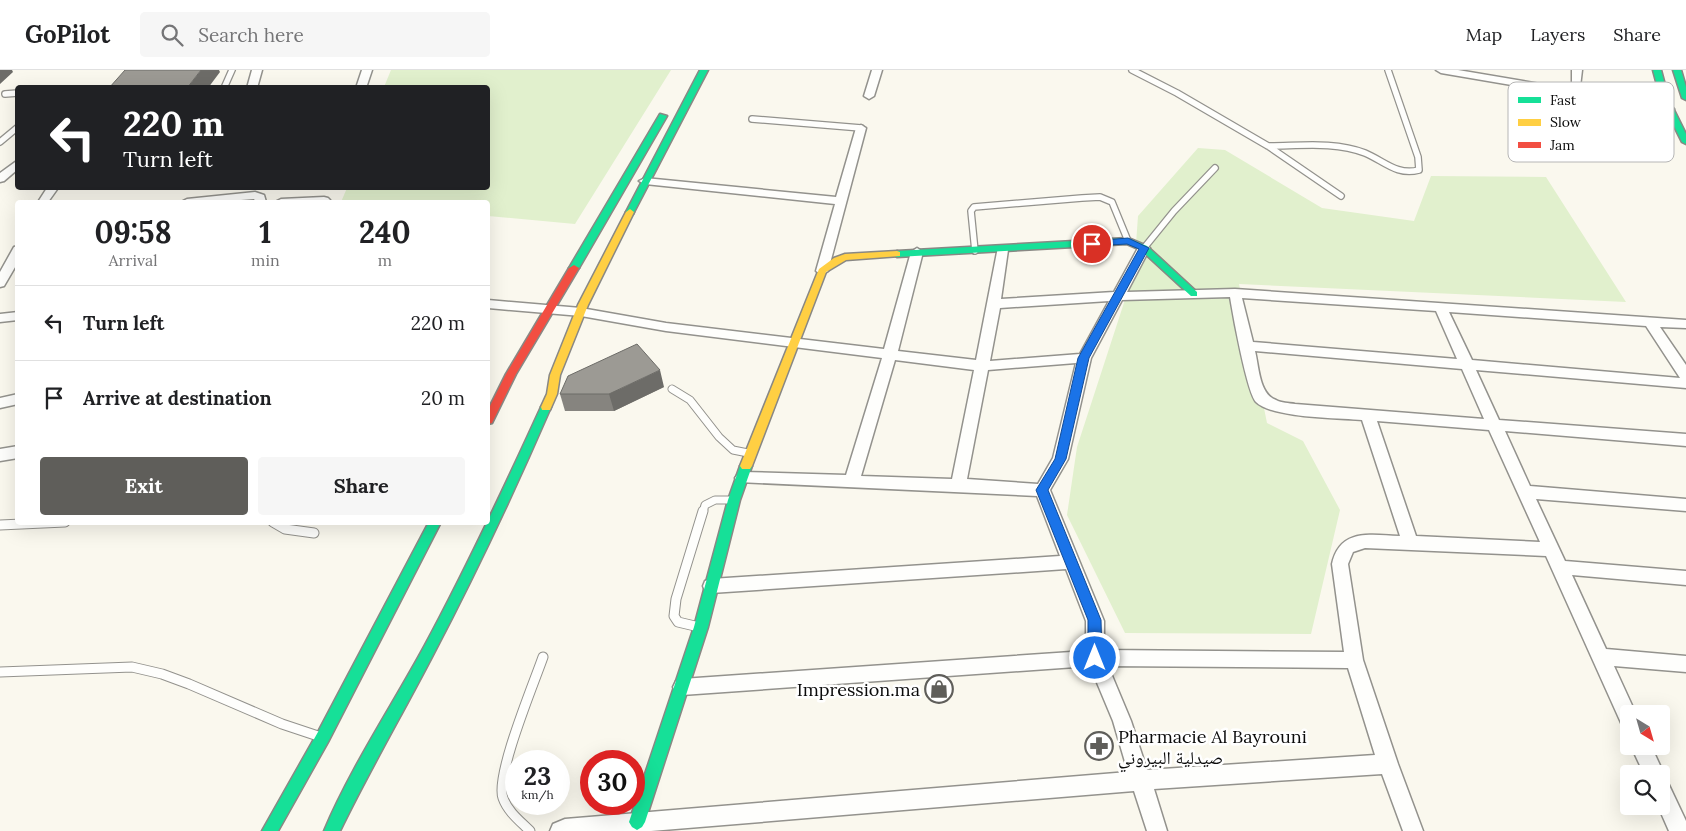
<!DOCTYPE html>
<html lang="en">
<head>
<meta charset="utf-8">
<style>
	body { margin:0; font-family:Lora,"Noto Naskh Arabic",serif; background:#f6f6f6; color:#202124; height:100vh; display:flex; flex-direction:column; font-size:19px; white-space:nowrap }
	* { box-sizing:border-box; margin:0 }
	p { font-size:16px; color:#757577 }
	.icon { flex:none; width:28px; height:28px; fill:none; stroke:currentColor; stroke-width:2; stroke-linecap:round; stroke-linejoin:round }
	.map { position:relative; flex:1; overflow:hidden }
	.panel { position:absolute; left:15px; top:130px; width:475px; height:325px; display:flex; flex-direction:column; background:#fff; border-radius:5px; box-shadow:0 5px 20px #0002 }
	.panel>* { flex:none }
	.banner { position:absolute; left:15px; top:15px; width:475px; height:105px; border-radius:5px; box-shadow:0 5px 20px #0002; background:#202124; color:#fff; overflow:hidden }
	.needle { width:32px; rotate:143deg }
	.fabs { position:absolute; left:1620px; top:635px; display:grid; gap:10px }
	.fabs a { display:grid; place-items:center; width:50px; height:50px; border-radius:5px; background:#fff; box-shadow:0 5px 20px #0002; font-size:25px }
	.speed { position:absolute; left:505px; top:680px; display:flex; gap:10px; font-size:25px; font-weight:700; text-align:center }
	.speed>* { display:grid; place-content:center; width:65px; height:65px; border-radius:50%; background:#fff; box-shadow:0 5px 20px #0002; line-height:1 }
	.speed small { font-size:12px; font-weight:400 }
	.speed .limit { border:8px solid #d22; background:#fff; color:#111 }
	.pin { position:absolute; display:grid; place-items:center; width:42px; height:42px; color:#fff; margin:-21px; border:2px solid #fff; border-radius:50%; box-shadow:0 1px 5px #0007 }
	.me { position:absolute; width:55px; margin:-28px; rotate:0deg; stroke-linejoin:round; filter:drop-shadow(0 0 4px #0008) }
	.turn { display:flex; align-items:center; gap:18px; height:105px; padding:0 25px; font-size:22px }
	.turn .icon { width:65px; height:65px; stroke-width:2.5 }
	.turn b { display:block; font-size:35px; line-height:42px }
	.eta { display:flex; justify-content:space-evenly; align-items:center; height:85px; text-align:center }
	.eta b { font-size:30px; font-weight:700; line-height:35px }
	.button { display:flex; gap:10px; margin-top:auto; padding:10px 25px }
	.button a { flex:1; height:58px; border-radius:5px; background:#5f5e5a; color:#fff; font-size:20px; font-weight:700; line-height:58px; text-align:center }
	.button a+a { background:#f6f6f6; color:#202124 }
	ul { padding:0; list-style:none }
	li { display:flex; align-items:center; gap:15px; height:75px; padding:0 25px; border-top:1px solid #e0e0e0 }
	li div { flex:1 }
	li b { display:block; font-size:19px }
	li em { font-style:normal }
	header { display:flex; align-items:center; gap:30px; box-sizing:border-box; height:70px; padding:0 25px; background:#fff; border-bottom:1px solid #e0e0e0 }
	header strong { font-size:24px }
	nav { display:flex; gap:28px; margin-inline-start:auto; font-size:18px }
	.search { width:350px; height:45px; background:#f6f6f6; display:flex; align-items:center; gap:12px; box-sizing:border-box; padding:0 18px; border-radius:5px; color:#757577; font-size:19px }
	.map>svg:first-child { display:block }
	.green { fill:#e1f0cd }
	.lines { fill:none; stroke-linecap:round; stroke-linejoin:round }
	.lane-far2-casing { stroke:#93928d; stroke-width:8 }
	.lane-far1-casing { stroke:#93928d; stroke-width:9 }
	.lane-casing { stroke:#93928d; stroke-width:11 }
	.street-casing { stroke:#93928d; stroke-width:3 }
	.fast-casing { stroke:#898884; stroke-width:3 }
	.slow-casing { stroke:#898884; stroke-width:3 }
	.jam-casing { stroke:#898884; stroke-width:3 }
	.lane-far2 { stroke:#fefefc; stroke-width:5.5 }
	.lane-far1 { stroke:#fefefc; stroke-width:7 }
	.lane { stroke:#fefefc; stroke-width:9 }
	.street { fill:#fefefc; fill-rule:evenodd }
	.fast { fill:#16e098; fill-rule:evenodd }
	.slow { fill:#ffcf43; fill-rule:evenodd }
	.jam { fill:#f24e42; fill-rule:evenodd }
	.wall { fill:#86847f }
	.shaded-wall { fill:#6d6c68 }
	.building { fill:#9c9a94; stroke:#6d6c68 }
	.route { fill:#1a73e8; stroke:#114b97 }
	.labels { text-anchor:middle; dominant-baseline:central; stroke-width:5; stroke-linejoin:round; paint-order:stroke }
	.near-poi-label { font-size:18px; fill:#0b0b0b; stroke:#fff; text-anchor:end }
	.key { fill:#fff; stroke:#b6b6b6; stroke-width:1 }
	.key-label { font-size:14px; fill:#0b0b0b }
</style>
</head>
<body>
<header>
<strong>GoPilot</strong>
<div class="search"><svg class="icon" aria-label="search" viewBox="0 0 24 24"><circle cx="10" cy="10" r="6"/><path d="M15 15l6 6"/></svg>Search here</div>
<nav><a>Map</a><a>Layers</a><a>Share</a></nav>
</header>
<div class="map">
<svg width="1686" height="761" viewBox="0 0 1686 761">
	<rect width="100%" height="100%" fill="#faf8ee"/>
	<path class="green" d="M391 0H671L575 154 488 146V132H341L347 118H488V18L384 17Z
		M1198 78 1225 80 1322 138 1414 151 1431 106 1546 107 1626 232 1239 214 1267 353 1303 371 1340 440 1311 564 1125 563 1067 445 1077 377 1134 202 1138 146Z"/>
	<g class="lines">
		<defs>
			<path id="lane-far2" d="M1132 0 1177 23 1268 76 1341 126
				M224 18 232 0
				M1572 23 1575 37
				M5 24 18 23
				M752 49 861 58
				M0 72 18 57
				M1268 76C1299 76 1335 71 1365 83 1384 91 1397 106 1419 100L1418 87 1388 0
				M1144 178 1174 141 1215 98
				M975 181 971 141 974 137 1082 128 1100 127 1112 132 1128 171"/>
			<path id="lane-far1" d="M672 319 690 330 719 367 733 380 748 383
				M703 442 705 435 715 430H732"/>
			<path id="lane" d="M273 452 285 459 314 463
				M0 455 65 452
				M699 557 678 552 674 546 676 529 703 441
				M0 602 132 597 162 604 189 614 282 654 318 666
				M530 761C520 751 508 742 503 728 495 706 534 613 543 587"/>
			<path id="street" d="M252 0H262L257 18H247Z
				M362 0H372L366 18H356Z
				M872 0H882L874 26 869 29 864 26Z
				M1436 0H1458L1669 36 1674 39 1669 42 1441 3Z
				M1572 0H1582L1580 17 1577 18 1572 15Z
				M861 55 866 58 828 201 822 205 816 201 835 134 645 114 639 111 645 108 836 127 856 58Z
				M18 90V99L4 111 0 112V103Z
				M47 118H58L48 132H38Z
				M255 122 264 125 266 132H256L254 129 215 132H181L187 129Z
				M324 127 328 128 330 130 328 132H275L281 129Z
				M1144 174 1150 178 1127 222 1235 219 1686 250V258L1660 257 1686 295V318L1476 300 1499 350 1686 364V376L1505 361 1530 416 1686 429V441L1536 429 1565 491 1686 501V515L1572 505 1606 579 1686 586V602L1614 596 1636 644H1629V658L1622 655 1546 486 1365 478 1353 482 1348 494 1363 590 1398 694 1423 761H1403L1382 704 1154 719 1167 761H1147L1134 721 651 761H550L553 754 565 749 1128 702 1113 651 1090 596 682 625 676 623 673 617 676 611 682 609 1086 581V551L1066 499 711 523 705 521 703 516 705 511 711 509 1060 486 1037 426 738 412 735 408 738 404 743 402 846 405 882 288 666 261 581 246 488 238V230L581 238 666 253 884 279 911 182 917 178 923 182 898 281 976 290 998 177H1006L1008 180 1001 229 1114 222 1138 178ZM1230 227C1233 245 1247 322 1256 332 1272 348 1338 348 1362 350L1400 466C1370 465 1340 458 1332 494L1344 582 1104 580V551L1050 420 1068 389 1091 288 1122 230ZM1242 228 1436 241 1457 289 1253 272ZM1109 231 1080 284 990 291 1000 238ZM1449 242 1646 256 1680 308 1472 290ZM1255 281 1462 299 1484 349 1295 334C1289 333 1281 333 1276 330 1259 324 1259 297 1255 281ZM895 290 974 300 952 409 861 406ZM1076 293 1053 388 1038 414 967 409 988 300ZM1377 351 1489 360 1540 472 1416 466ZM1108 596 1348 598 1375 685 1147 700 1131 651Z
				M18 176V192L4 216 0 217V202L14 177Z
				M18 242V250L0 252V244Z
				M18 324V334L0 338V328Z
				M18 376V388L0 391V379Z
				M1631 676H1651L1664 704 1661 710V704H1644Z
				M1661 710 1668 713 1686 751V761H1669L1658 736H1661Z"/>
			<path id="fast" d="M700 0H708L634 142 633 144H627L626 142Z
				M1653 0H1661L1669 30 1686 64V74L1682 72 1661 30Z
				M1673 0H1681L1686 17V30L1682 28Z
				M660 44 667 46 579 198 574 201 571 200 569 198Z
				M1128 168 1147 176 1197 222V226H1191L1141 180 1127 174 897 187 892 184 897 181Z
				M546 333 551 337C515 420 476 503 434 583 403 643 369 701 340 761H324C351 697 392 636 425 575 467 497 504 418 541 337Z
				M746 392 750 393 752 396 740 430 708 557 645 752 642 757 637 760 632 757 629 752 694 557 728 430 740 396 742 393Z
				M429 452H441L328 672 278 761H262L318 662Z"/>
			<path id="slow" d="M630 139 634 142 588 235 560 305 557 324 550 340H542L541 337 547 324 550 305 578 235 626 142Z
				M897 181 900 182V186L846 190 826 202 752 396 750 399H742L740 396 819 199 834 188 845 184Z"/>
			<path id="jam" d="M574 195 579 198 516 304 492 353 488 354V340L506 304 569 198Z"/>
		</defs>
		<use href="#lane-far2" class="lane-far2-casing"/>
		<use href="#lane-far1" class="lane-far1-casing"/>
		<use href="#lane" class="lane-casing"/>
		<use href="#street" class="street-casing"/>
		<use href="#fast" class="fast-casing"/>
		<use href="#slow" class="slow-casing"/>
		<use href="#jam" class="jam-casing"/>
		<use href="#lane-far2" class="lane-far2"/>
		<use href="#lane-far1" class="lane-far1"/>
		<use href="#lane" class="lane"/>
		<use href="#street" class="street"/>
		<use href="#fast" class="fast"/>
		<use href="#slow" class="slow"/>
		<use href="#jam" class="jam"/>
	</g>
	<path class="wall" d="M664 317 614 341H565L560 324Z"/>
	<path class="shaded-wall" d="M0 0H12L13 2 0 14Z
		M201 0H219L220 2 208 18H187Z
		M660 300 664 317 614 341 609 324Z"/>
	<path class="building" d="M125 0H201L187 18H109Z
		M637 274 660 300 609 324H560L568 306Z"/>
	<path class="route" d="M1128 168 1149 178 1089 288 1066 389 1048 420 1101 550 1102 588 1100 592 1095 594 1090 592 1088 588V550L1036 420 1055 389 1078 288 1139 179 1127 174 1092 176 1087 174 1092 171Z"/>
	<defs>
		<symbol id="shop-ring" viewBox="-11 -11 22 22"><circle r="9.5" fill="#fff" stroke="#5f5e5a" stroke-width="1.5"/><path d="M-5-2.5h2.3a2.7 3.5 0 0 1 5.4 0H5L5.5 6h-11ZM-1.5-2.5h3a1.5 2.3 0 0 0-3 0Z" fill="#5f5e5a"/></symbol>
		<symbol id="pharmacy-ring" viewBox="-11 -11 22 22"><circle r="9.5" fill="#fff" stroke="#5f5e5a" stroke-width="1.5"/><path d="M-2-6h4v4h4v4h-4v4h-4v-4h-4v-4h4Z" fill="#5f5e5a"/></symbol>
	</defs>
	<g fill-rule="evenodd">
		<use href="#shop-ring" x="923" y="603" width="32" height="32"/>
		<use href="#pharmacy-ring" x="1083" y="660" width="32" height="32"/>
	</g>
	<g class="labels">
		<g class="near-poi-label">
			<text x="920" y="619">Impression.ma</text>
			<text x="1118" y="666" text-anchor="start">Pharmacie Al Bayrouni<tspan x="1118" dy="21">صيدلية البيروني</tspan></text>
		</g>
	</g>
	<rect x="1508" y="12" width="166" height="80" rx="8" class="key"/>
	<rect x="1518" y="27" width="23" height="6" fill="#16e098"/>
	<rect x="1518" y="49" width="23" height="7" fill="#ffcf43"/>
	<rect x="1518" y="72" width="23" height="6" fill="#f24e42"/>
	<g class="key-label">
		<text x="1550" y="35">Fast</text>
		<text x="1550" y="57">Slow</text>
		<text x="1550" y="80">Jam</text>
	</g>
</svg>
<div class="fabs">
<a><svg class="needle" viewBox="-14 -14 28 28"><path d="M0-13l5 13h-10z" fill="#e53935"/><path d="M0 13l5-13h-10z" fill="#757577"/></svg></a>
<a><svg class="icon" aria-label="search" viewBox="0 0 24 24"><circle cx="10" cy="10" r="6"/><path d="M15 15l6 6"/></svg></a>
</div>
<div class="speed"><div>23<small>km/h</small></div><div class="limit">30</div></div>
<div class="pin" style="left:1092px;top:174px;background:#d93025"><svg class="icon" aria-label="arrive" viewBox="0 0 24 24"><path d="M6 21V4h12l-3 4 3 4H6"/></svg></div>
<svg class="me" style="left:1095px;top:588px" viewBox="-20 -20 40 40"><circle r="17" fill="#1a73e8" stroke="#fff" stroke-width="3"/><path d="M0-11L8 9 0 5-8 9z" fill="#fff"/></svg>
<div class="banner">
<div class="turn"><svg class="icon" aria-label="left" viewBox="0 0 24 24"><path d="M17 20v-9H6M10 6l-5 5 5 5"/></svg><div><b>220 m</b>Turn left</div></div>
</div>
<section class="panel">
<div class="eta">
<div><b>09:58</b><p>Arrival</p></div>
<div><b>1</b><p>min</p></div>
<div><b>240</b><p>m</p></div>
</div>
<ul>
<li><svg class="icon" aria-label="left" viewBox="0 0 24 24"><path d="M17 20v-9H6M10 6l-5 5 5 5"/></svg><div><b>Turn left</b></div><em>220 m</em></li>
<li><svg class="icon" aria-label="arrive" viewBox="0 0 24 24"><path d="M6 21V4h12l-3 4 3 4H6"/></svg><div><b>Arrive at destination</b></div><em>20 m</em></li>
</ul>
<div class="button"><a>Exit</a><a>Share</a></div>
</section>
</div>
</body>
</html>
